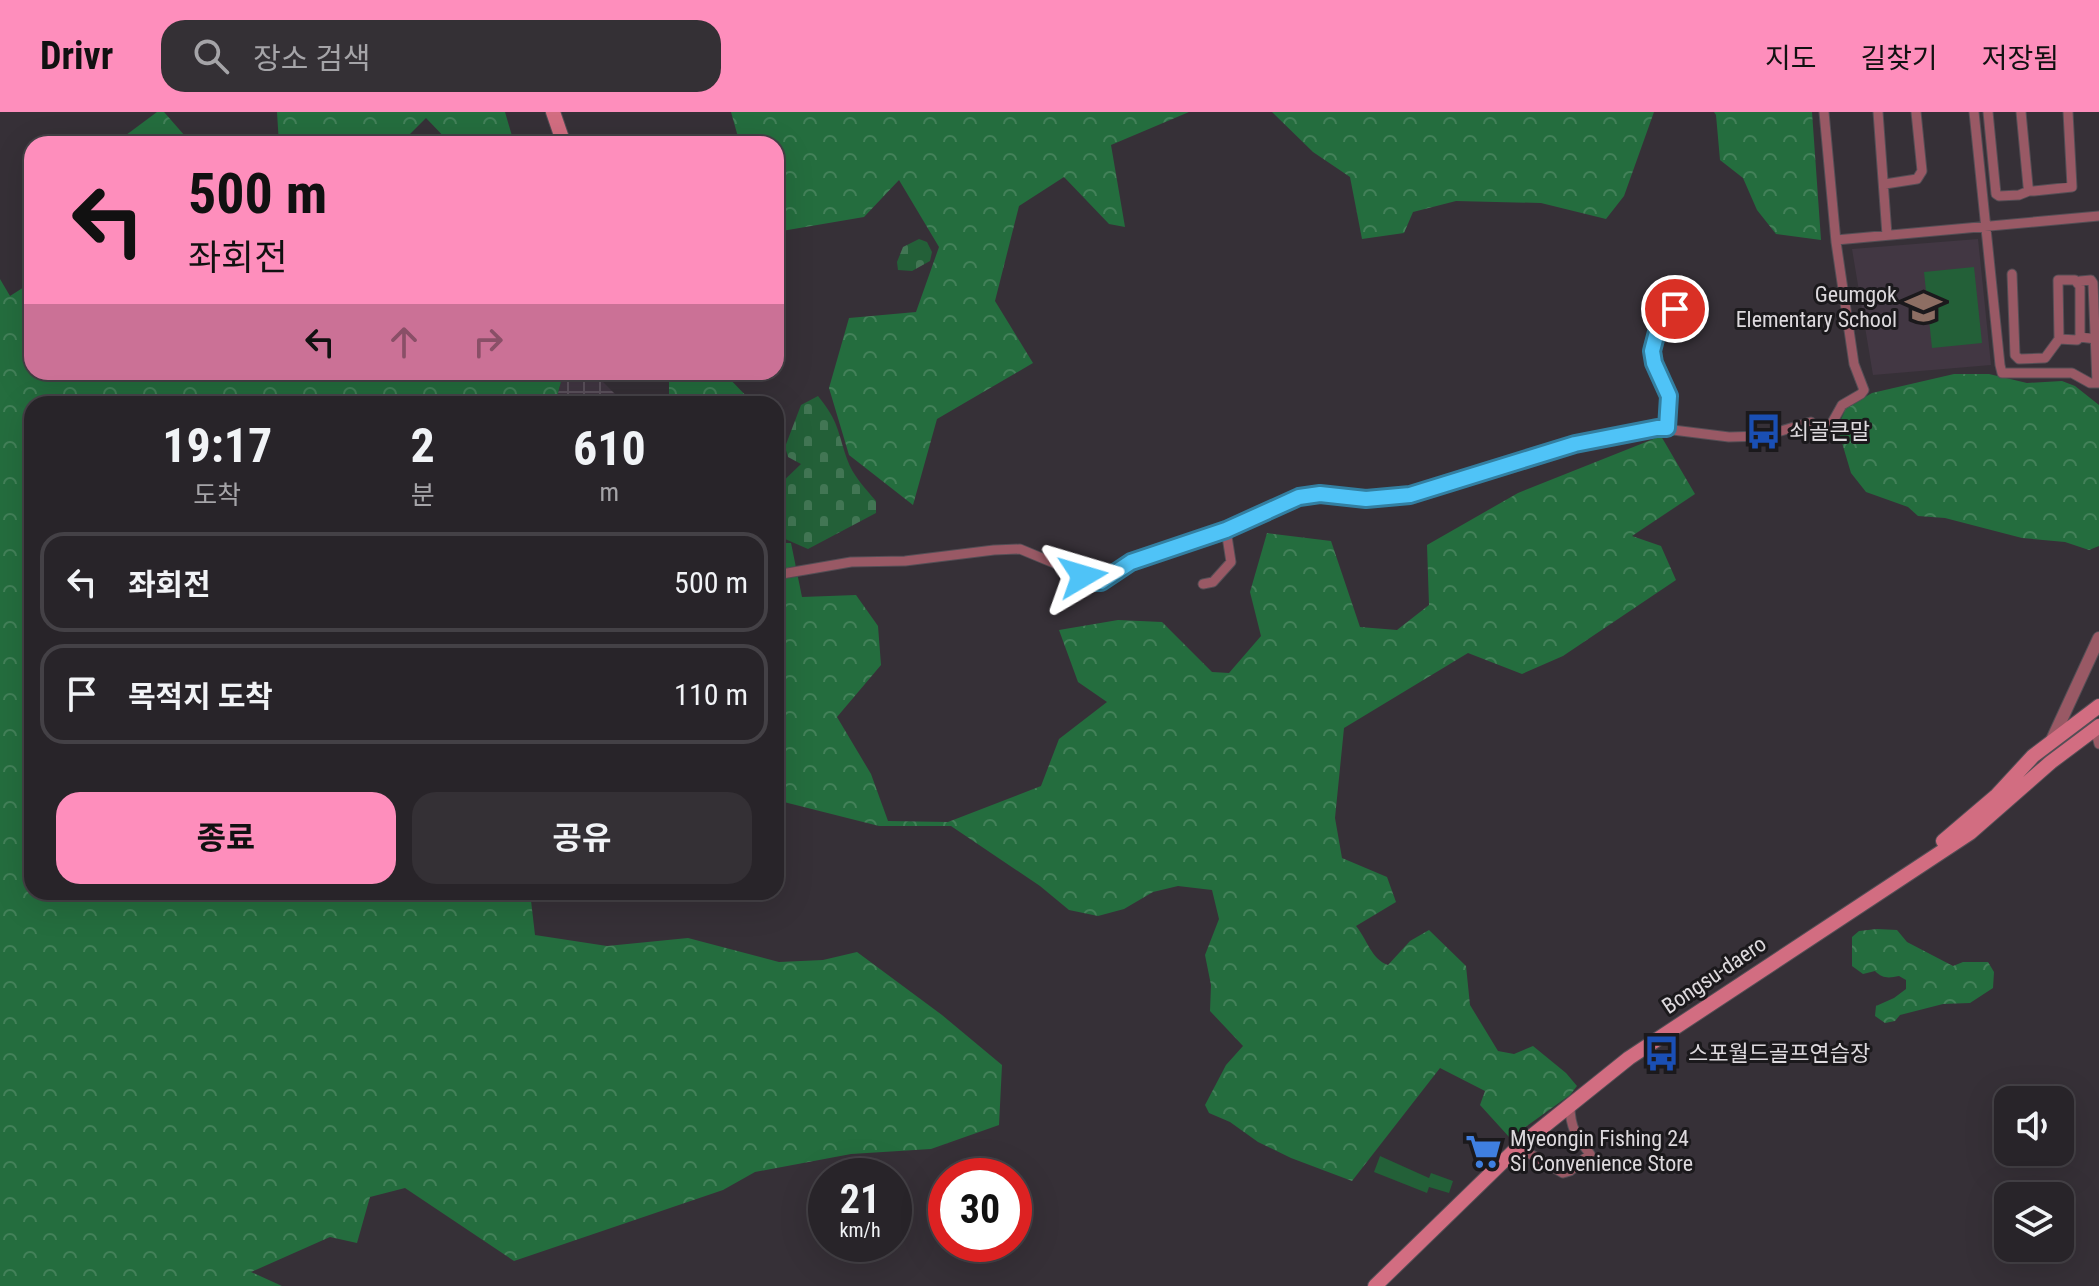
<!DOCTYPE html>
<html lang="ko">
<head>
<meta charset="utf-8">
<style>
	body { margin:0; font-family:"Roboto Condensed","Noto Sans KR",sans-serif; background:#343035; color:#f1f3f6; height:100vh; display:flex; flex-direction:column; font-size:30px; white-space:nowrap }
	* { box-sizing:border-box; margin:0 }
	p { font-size:26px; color:#a5a4a8 }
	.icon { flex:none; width:44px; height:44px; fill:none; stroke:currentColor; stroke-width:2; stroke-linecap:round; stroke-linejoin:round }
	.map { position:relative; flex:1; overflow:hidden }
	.drawer { position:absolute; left:24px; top:284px; width:760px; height:504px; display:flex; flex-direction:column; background:#282429; border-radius:24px; box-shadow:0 8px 32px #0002,0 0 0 2px #444146 }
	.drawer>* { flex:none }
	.top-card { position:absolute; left:24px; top:24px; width:760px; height:244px; border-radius:24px; box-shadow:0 8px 32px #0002,0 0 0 2px #444146; background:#fe8ebc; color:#111; overflow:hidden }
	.fabs { position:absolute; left:1994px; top:974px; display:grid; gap:16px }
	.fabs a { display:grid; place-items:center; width:80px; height:80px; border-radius:16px; background:#282429; box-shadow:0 8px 32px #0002,0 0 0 2px #444146; font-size:40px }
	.speed { position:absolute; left:808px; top:1046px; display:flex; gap:16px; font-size:40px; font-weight:700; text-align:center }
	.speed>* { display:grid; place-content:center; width:104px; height:104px; border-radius:50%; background:#282429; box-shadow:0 8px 32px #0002,0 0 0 2px #444146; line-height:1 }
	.speed small { font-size:20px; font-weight:400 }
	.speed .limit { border:12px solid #d22; background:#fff; color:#111 }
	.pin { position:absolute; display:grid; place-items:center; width:68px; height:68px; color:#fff; margin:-34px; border:4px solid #fff; border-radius:50%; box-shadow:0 2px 8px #0007 }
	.me { position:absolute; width:88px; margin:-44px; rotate:83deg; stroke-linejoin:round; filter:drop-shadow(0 0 6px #0008) }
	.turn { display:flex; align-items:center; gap:28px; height:168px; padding:0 32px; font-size:36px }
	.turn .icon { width:104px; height:104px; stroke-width:2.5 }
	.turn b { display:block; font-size:56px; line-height:68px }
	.lanes { display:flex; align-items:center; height:76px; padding:0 32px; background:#0003; justify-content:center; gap:40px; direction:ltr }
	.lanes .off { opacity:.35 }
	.eta { display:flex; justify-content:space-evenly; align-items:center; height:136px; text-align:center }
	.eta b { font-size:48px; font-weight:700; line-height:56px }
	.cta { display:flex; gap:16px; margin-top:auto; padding:16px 32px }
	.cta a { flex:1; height:92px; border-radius:24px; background:#fe8ebc; color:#111; font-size:32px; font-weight:700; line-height:92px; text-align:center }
	.cta a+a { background:#343035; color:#f1f3f6 }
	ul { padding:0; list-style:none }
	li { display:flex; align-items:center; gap:24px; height:100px; margin:0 16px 12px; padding:0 16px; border:4px solid #444146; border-radius:24px }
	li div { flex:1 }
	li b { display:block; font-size:30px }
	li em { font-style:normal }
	header { display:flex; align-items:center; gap:48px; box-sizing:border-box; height:112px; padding:0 40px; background:#fe8ebc; color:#111 }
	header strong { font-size:38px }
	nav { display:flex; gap:44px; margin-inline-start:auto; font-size:28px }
	.search { width:560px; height:72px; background:#343035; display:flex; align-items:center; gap:20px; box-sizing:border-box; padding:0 28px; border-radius:24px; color:#a5a4a8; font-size:30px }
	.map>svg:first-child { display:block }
	.built { fill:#423743 }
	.industrial { fill:url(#industrial-grid) }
	.green { fill:#236038 }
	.forest { fill:url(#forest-crowns) }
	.cemetery { fill:url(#cemetery-stones) }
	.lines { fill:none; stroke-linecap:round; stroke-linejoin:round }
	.minor-casing { stroke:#544e55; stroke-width:11 }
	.tertiary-casing { stroke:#544e55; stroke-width:14 }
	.secondary-casing { stroke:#544e55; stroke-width:16 }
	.minor { stroke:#995965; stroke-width:9 }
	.tertiary { stroke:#995965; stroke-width:12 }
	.secondary { stroke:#d26d81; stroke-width:14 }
	.route-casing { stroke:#337fa1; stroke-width:20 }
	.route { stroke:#4fc3f7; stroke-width:14 }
	.labels { text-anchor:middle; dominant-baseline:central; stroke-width:6; stroke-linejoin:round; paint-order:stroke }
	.poi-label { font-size:22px; fill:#ddd9dd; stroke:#1b191c; text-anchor:start }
	.street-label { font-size:22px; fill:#ddd9dd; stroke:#1b191c }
</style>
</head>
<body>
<header>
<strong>Drivr</strong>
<div class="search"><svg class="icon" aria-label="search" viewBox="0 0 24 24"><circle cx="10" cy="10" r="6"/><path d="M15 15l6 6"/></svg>장소 검색</div>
<nav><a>지도</a><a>길찾기</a><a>저장됨</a></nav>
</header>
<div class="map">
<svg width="2099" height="1174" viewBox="0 0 2099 1174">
	<defs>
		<pattern id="industrial-grid" width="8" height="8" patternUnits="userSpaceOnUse" patternTransform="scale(2)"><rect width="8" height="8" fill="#423743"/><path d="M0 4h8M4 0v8" fill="none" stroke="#5d535e"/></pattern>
		<pattern id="forest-crowns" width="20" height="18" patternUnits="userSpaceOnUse" patternTransform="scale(2)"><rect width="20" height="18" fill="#246d3e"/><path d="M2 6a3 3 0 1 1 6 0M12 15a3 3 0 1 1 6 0" fill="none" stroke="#438159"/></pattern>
		<pattern id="cemetery-stones" width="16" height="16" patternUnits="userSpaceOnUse" patternTransform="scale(2)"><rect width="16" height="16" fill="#236038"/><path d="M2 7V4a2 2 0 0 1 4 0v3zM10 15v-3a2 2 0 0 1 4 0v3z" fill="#427654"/></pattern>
	</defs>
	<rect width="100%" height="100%" fill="#363037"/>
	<path class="built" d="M1978 127 1991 253 1873 263 1852 137Z"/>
	<path class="industrial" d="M569 260H593L617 284 619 292H555L562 266Z"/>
	<path class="green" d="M1974 155 1982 231 1932 236 1924 160Z
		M1380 1044 1429 1066 1431 1061 1453 1069 1449 1081 1429 1075 1427 1081 1374 1060Z"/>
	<path class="forest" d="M157 0H164L192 32H114Z
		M277 0H505L512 24 499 32H451L426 6 400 32H279Z
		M731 0H1189L1111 33 1125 115 1109 112 1064 65 1019 94 995 189 1033 251 937 307 913 393 849 343 829 276 849 206 916 200 939 135 899 68 864 105 776 120V32H740Z
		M1272 0H1654L1624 84 1606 107 1541 91 1456 89 1413 100 1404 121 1362 127 1350 65 1313 40Z
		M1714 0H1812L1821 128 1776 122 1757 98 1743 66 1720 48 1716 3Z
		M0 167 10 184 32 170V260H569L562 266 555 292H32V780H530L535 823 607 834 688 826 779 850 823 848 857 840 942 903 1002 953 999 1013 931 1037 851 1042 755 1060 723 1078 514 1149 405 1076 370 1085 357 1131 330 1125 251 1160 282 1174H0Z
		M669 260H723L754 292H666L669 290Z
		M1954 262H1989L2027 271 2062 269 2075 274 2099 293V434L2089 438 2065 430 2022 426 1945 406 1918 404 1908 395 1866 380 1851 361 1840 324 1838 314 1846 296 1872 281Z
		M1661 324 1695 382 1632 424 1661 434 1676 468 1563 544 1522 562 1468 541 1344 616 1335 706 1342 746 1387 765 1396 790 1356 814C1367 827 1371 847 1388 853L1410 829 1429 818 1466 854 1470 893 1498 939 1514 942 1533 934 1566 961 1577 974 1570 983 1510 1026 1480 993 1485 979 1440 956 1352 1069 1291 1046 1258 1030 1230 1010 1209 1001 1205 993 1226 953 1243 934 1210 899 1211 873 1205 843 1219 807 1212 778 1178 774 1153 780 1124 797 1098 804 1069 798 1040 774 951 714H879L776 688V431H791L802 485 856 483 878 514 881 553 837 605 871 662 888 709 948 710 1041 674 1059 627 1107 590 1078 570 1059 518 1118 508 1162 510 1212 560 1229 561 1261 524 1250 480 1267 421 1331 429 1360 515 1397 518 1429 493 1427 433 1518 381Z
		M1877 817 1897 818 1907 830 1953 854 1963 850H1988L1994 860 1993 876 1970 891 1943 892 1900 903 1895 909 1885 911 1875 904 1876 894 1894 886 1906 877V868L1899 864C1889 866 1883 867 1875 859L1863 862 1852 854V825L1859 819Z"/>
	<path class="cemetery" d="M919 127 927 130 932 140 930 149 912 159 898 158 897 150 903 135Z
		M818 284C839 310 837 318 847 347 853 364 865 376 876 389V401L808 437 776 423V400H779V386L776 376 801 352 788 345 785 335 801 293Z"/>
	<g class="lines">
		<defs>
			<path id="minor" d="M1824 0 1836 130 1854 252 1864 278 1861 282 1842 293 1828 318
				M1878 0 1887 123
				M1974 0 2000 253 2002 261H2072L2090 271H2099
				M1988 0 1996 82 1999 84 2019 83 2029 79
				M2021 0 2028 74 2029 79H2034L2072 75 2068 0
				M1885 72 1917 67 1922 59 1916 0
				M1836 128 2099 104
				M2012 162 2015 243 2019 247 2045 246 2059 227
				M2078 172 2075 168H2058L2059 227 2077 228 2080 225
				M2096 227 2080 225V169L2091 168 2093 171 2097 271
				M1667 316 1669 284 1654 251 1652 239 1658 216 1675 197
				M776 463 851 450 905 449 994 438 1020 437 1078 461 1088 468 1101 470 1131 450 1226 418 1299 385 1320 382 1366 387 1410 383 1575 332 1657 316 1729 325 1764 324 1811 310
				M1203 472 1213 470 1231 450 1226 418
				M2099 617H2095L2099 632
				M1518 1035 1563 1061 1570 1059 1590 1042C1577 1025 1570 1016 1570 994"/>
			<path id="tertiary" d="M2051 630 2099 526"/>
			<path id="secondary" d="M553 0 564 32
				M1943 729 1997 683 2033 644 2099 594
				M1375 1174 1518 1035 1629 946 1970 721 2051 650 2099 614"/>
		</defs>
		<use href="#minor" class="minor-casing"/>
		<use href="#tertiary" class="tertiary-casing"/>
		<use href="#secondary" class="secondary-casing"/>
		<use href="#minor" class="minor"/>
		<use href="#tertiary" class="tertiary"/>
		<use href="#secondary" class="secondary"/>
	</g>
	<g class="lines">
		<defs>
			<path id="route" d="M1083 464 1095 470H1101L1131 450 1226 418 1299 385 1320 382 1366 387 1410 383 1575 332 1657 316H1667L1669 284 1654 251 1652 239 1658 216 1675 197"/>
		</defs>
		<use href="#route" class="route-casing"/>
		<use href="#route" class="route"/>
	</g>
	<defs>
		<symbol id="school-bare" viewBox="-9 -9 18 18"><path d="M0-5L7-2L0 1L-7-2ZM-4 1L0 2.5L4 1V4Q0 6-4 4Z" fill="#8d6e63" stroke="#1b191c" stroke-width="2.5" paint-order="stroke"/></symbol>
		<symbol id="bus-bare" viewBox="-9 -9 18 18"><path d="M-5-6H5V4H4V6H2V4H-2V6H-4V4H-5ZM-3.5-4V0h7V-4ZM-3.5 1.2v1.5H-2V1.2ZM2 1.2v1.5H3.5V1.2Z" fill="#1a4fb4" stroke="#1b191c" stroke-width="2.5" paint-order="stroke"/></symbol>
		<symbol id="supermarket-bare" viewBox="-9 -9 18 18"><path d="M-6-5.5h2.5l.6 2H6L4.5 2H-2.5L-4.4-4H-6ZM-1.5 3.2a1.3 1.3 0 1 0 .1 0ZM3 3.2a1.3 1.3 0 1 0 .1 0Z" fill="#3f7fe0" stroke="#1b191c" stroke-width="2.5" paint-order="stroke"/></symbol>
	</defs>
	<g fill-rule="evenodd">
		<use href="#school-bare" x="1898" y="170" width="51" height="51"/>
		<use href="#bus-bare" x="1738" y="294" width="51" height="51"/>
		<use href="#bus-bare" x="1636" y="916" width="51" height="51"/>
		<use href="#supermarket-bare" x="1458" y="1014" width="51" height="51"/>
	</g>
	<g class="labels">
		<g class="poi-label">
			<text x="1897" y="182" text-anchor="end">Geumgok<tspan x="1897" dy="25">Elementary School</tspan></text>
			<text x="1789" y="319">쇠골큰말</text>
			<text x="1688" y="941">스포월드골프연습장</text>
			<text x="1510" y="1026">Myeongin Fishing 24<tspan x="1510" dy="25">Si Convenience Store</tspan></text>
		</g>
		<g class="street-label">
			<text transform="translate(1714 863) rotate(-34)">Bongsu-daero</text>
		</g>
	</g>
</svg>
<div class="fabs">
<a><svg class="icon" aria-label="sound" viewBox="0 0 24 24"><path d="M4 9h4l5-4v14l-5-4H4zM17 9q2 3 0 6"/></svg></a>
<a><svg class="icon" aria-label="layers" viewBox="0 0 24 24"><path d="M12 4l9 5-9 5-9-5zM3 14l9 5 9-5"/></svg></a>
</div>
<div class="speed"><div>21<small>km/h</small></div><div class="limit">30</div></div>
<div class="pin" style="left:1675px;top:197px;background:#d93025"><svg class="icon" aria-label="arrive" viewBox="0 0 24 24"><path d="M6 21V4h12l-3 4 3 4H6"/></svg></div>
<svg class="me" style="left:1083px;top:464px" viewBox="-20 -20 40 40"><path d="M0-17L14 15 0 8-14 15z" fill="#4fc3f7" stroke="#fff" stroke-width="4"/></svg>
<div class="top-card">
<div class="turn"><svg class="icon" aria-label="left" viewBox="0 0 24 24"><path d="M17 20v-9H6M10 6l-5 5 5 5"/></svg><div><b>500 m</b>좌회전</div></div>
<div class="lanes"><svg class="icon" aria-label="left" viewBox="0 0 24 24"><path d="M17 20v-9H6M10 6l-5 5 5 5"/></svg><svg class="icon off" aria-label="ahead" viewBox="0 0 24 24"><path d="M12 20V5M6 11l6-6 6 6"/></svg><svg class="icon off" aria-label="right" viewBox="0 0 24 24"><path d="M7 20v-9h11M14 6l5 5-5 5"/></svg></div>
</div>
<section class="drawer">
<div class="eta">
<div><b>19:17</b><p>도착</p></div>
<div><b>2</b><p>분</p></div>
<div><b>610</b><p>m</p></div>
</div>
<ul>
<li><svg class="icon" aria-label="left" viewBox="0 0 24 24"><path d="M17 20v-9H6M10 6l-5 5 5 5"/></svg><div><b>좌회전</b></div><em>500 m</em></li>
<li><svg class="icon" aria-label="arrive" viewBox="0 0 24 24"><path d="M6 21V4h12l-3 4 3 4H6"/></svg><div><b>목적지 도착</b></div><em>110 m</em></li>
</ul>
<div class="cta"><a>종료</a><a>공유</a></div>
</section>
</div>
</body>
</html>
